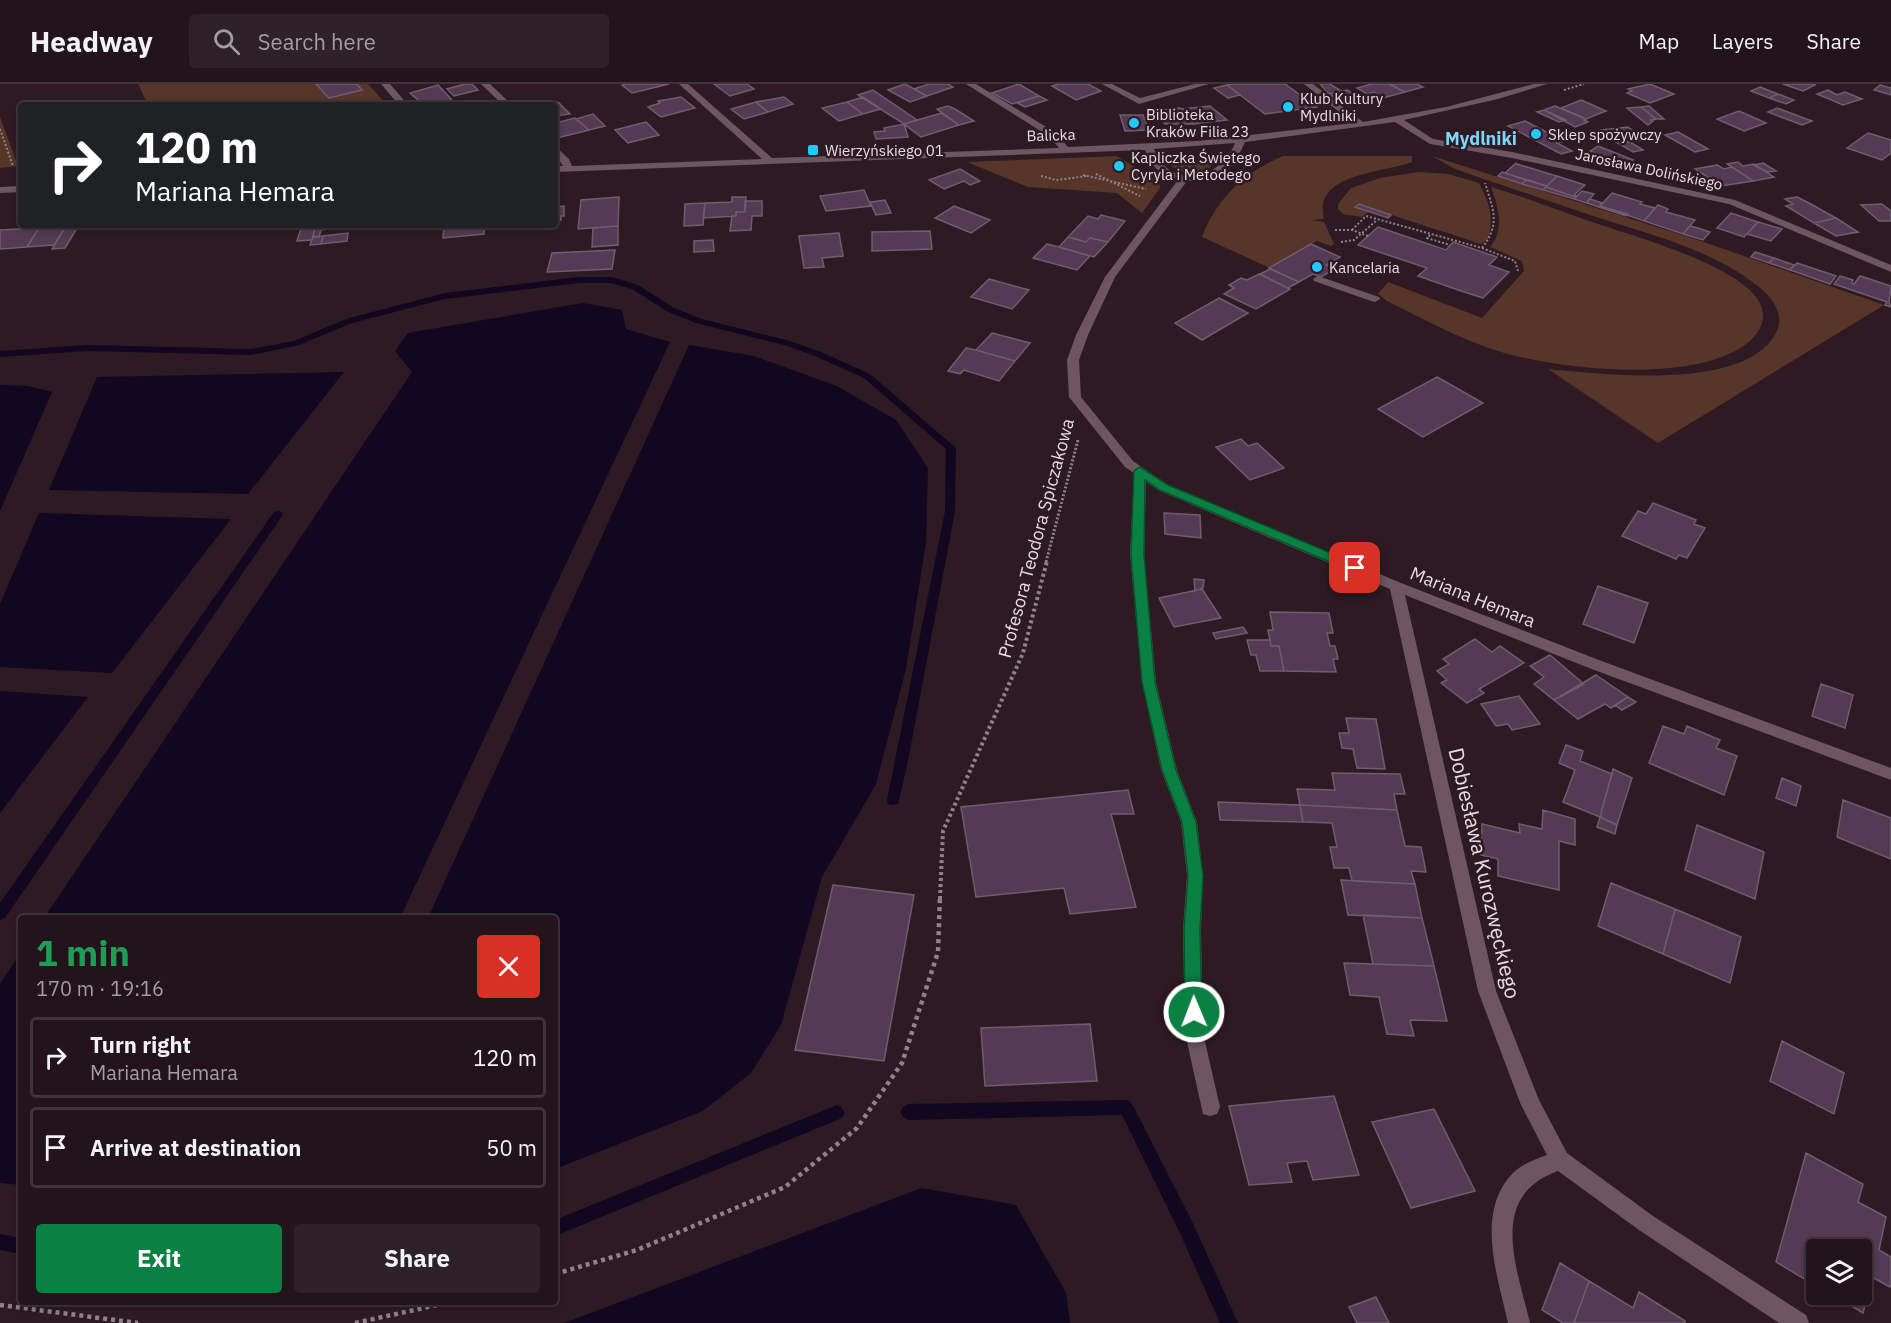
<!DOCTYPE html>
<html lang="en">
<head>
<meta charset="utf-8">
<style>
	body { margin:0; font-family:"IBM Plex Sans",sans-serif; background:#2e2127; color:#f1f3f6; height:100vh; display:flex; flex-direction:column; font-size:22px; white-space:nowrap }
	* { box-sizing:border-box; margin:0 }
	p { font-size:20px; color:#a29ea2 }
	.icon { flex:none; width:33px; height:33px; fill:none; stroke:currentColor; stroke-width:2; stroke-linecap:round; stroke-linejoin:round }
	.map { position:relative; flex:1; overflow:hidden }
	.sheet { position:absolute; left:18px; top:831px; width:540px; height:390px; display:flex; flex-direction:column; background:#22141a; border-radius:6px; box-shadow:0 3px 9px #0003,0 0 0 2px #3f3339 }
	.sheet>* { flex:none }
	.banner { position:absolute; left:18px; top:18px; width:540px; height:126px; border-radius:6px; box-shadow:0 3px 9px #0003,0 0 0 2px #3f3339; background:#202124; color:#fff; overflow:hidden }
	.controls { position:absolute; left:1806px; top:1155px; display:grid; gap:12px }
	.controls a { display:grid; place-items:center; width:66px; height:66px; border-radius:6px; background:#22141a; box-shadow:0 3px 9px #0003,0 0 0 2px #3f3339; font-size:30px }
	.pin { position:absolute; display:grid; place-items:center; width:51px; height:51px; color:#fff; margin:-26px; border-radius:12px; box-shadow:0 3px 9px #0006 }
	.me { position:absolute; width:66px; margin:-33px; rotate:359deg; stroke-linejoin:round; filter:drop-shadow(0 0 4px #0008) }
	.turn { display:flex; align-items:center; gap:21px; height:126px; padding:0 18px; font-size:27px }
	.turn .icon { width:78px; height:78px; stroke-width:2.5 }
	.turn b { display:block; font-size:42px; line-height:51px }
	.round { display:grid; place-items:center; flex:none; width:63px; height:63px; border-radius:6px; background:#2e2127 }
	.overview { display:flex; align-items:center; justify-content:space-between; height:102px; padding:0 18px }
	h1 { font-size:36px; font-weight:800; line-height:45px; color:#1e9e55 }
	.action { display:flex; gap:12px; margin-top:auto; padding:12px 18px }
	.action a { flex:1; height:69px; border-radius:6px; background:#0b8043; color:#fff; font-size:24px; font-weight:800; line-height:69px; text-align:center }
	.action a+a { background:#2e2127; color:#f1f3f6 }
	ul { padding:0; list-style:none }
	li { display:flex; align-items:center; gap:18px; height:81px; margin:0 12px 9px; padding:0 6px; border:3px solid #3f3339; border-radius:6px }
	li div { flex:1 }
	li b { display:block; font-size:22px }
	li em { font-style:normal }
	header { display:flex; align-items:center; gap:36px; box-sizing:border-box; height:84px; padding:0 30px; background:#22141a; border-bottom:2px solid #3f3339 }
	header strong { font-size:28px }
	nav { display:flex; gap:33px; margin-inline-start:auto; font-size:21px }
	.search { width:420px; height:54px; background:#2e2127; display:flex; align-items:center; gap:15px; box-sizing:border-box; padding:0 21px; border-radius:6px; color:#a29ea2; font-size:22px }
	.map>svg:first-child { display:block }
	.green { fill:#573629 }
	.water { fill:#120621 }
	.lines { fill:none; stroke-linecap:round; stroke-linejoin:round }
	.stream { fill:#120621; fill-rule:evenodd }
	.building { fill:#543a54; stroke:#6f5d6f; stroke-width:1.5 }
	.path-far3 { stroke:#928189; stroke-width:2; stroke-dasharray:2 2; stroke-linecap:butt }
	.path-far2 { stroke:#928189; stroke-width:3; stroke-dasharray:2 2; stroke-linecap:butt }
	.path-far1 { stroke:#928189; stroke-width:4; stroke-dasharray:3 3; stroke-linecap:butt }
	.path { stroke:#928189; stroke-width:4.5; stroke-dasharray:4 4; stroke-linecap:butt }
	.minor { fill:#6e5660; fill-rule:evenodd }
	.route { fill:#0b8043; stroke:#07532c; stroke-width:1.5 }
	.poi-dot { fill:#21c9fd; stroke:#2e1a23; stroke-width:2 }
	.labels { text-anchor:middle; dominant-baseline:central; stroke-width:5; stroke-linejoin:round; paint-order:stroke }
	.far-poi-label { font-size:15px; fill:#eadce2; stroke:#2e1a23; text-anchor:start }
	.far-street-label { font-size:15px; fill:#eadce2; stroke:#2e1a23 }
	.far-quarter-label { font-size:18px; font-weight:bold; fill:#7cd6fa; stroke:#2e1a23 }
	.street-label { font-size:18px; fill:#eadce2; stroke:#2e1a23 }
	.near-street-label { font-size:21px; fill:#eadce2; stroke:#2e1a23 }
</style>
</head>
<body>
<header>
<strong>Headway</strong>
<div class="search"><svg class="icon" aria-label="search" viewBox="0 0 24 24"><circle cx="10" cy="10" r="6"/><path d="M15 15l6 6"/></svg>Search here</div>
<nav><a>Map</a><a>Layers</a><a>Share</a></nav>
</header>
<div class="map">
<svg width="1891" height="1239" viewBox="0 0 1891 1239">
	<rect width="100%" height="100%" fill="#2e1a23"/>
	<path class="green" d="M138 0H368L387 21H148Z
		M0 33 18 82 0 84Z
		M1117 72 1159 98 1160 104 1142 129 1117 109 1028 103 967 78Z
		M1223 72C1217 77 1210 85 1203 87 1190 91 1172 88 1167 76L1180 75 1183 80 1207 78 1205 73Z
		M1283 72H1412V78C1384 89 1312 89 1324 135L1312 136 1324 138 1334 160 1331 162 1317 157 1270 184 1202 153C1217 114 1245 88 1283 72Z
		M1432 72 1701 157 1884 221 1658 359 1548 285C1603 290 1745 308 1776 249 1786 230 1771 211 1755 200 1709 164 1647 150 1593 132 1547 116 1501 101 1455 85Z
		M1419 88 1448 90 1479 99C1490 120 1493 131 1489 154L1481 160 1358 120 1354 123 1368 128 1362 133 1343 130 1338 125V120L1351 104 1380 94Z
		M1491 103C1524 113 1557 126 1589 137 1627 150 1748 183 1761 222 1768 239 1756 254 1742 263 1687 299 1559 286 1498 267 1460 255 1423 235 1387 217L1378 210 1388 198 1482 234 1524 187 1522 177 1490 163C1505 146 1498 122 1491 103Z"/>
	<path class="water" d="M583 219 622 226 626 245 670 258 400 834H44L412 288 395 267 408 249Z
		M689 261 754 272 837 302 896 336 928 384 926 458 906 585 876 700 822 793 781 941 751 989 703 1027 555 1085V834H428Z
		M344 288 248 410 49 406 97 293Z
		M0 301 28 302 52 308 0 427Z
		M39 429 231 435 112 589 0 583V520Z
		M0 607 88 613 0 729Z
		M21 868V1101L0 1099V900Z
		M922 1104 1016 1121 1066 1209 1070 1239H564Z"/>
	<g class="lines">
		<path class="stream" d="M579 193H612L638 201 674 224 702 235 790 257 821 268 870 290 956 364 955 427 907 682 898 720 893 721 888 720 887 716 945 427 946 365 864 294 815 272 784 261 696 239 668 228 632 205 611 199H579L445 215 352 239 299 261 251 271 87 267 0 273V267L87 261 251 265 294 257 346 235 445 209Z
			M278 427 282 428 283 430 282 432 5 834 0 836V819L274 428Z
			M1126 1016 1131 1018 1191 1135 1238 1239H1220L1179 1147 1122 1031 908 1036 903 1033 900 1028 903 1023 908 1020Z
			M837 1021 842 1024 845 1029 842 1034 555 1152V1136Z
			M0 1150 21 1154V1170L0 1166Z"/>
	</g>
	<path class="building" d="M316 0H357L362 6 329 14Z
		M465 0H472L478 6 454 12 447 5Z
		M626 0H669L632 9 622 1Z
		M714 0H747L754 5 730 12Z
		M905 0 914 5 927 12 910 18 888 6Z
		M929 0H948L953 3 927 12 914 5Z
		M1019 0 1039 12 1012 20 992 9Z
		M1059 0H1088L1101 7 1076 16 1052 2Z
		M1233 0H1285L1317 23 1265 30 1227 1Z
		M1320 0H1330L1341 7 1329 10Z
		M1372 0H1389L1405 8 1383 14 1374 8 1367 10 1357 4Z
		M1390 0H1417L1423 3 1405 8Z
		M1650 0 1674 10 1650 19 1627 9 1632 7 1628 5Z
		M1783 0H1813L1815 1 1803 7Z
		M438 1 452 16 424 21 410 9Z
		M1227 1 1240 11 1228 14 1214 4Z
		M1880 1 1891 4V11L1874 6Z
		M1760 3 1778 10 1769 14 1751 7Z
		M873 6 917 36 904 40 858 11Z
		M1347 6 1366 17 1348 22 1329 10Z
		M1828 6 1837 11 1845 8 1862 15 1843 21 1817 10Z
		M1778 10 1794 16 1786 20 1769 14Z
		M1039 12 1047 16 1025 23 1017 19Z
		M681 13 695 24 661 33 648 23 660 19 658 17Z
		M784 13 793 20 768 28 756 18Z
		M863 13 881 25 863 30 847 18Z
		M1581 16 1606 27 1586 35 1561 24Z
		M558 18 570 30 555 32V21H548Z
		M756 18 768 28 744 35 731 25Z
		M847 18 863 30 839 37 822 24Z
		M948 22 955 25 974 37 959 41 937 25Z
		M1210 22 1227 36 1194 40 1181 25Z
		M1555 22 1586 35 1584 36 1588 38 1575 43 1544 26Z
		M1649 22 1664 35H1656L1641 23Z
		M1641 23 1656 35 1651 36 1653 37 1648 41 1627 24Z
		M1180 24 1194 40H1165L1154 27Z
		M1777 24 1812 37 1802 41 1768 28Z
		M1544 26 1566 36 1559 38 1537 28Z
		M1739 27 1766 39 1744 47 1717 35Z
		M941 29 959 41 921 53 904 40Z
		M593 30 605 42 589 46 576 35Z
		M1120 31H1143L1149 46 1125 47Z
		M575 34 589 46 557 54 555 53V39Z
		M1525 37 1564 57 1557 59 1572 67 1561 70 1508 42Z
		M646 38 659 51 628 59 615 46Z
		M904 40 908 53 876 55 874 48 885 47 884 44Z
		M1628 43 1646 56 1617 59 1601 46Z
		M1678 48 1708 65 1695 68 1665 51Z
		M1868 49 1891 56V69L1882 76 1847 64Z
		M1630 58 1643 66 1633 68 1618 59Z
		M1598 62 1633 76 1625 81 1590 67Z
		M1738 78 1743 82 1754 80 1774 93 1753 97 1727 80Z
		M1516 79 1517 80 1557 92 1547 102 1505 89Z
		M1763 79 1776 87 1767 88 1754 81Z
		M1717 81 1724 85 1732 83 1753 97 1721 102 1695 85Z
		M960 85 980 97 970 101 964 97 944 105 929 96Z
		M1502 88 1526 96 1522 100 1498 92Z
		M1557 92 1585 101 1574 111 1577 112 1575 113 1546 103Z
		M1526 96 1547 102 1543 106 1522 100Z
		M1546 103 1575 113 1577 112 1574 115 1543 106Z
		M864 106 871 122 826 127 820 112Z
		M1582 107 1594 110 1586 119 1574 115Z
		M1612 109 1642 118 1640 120 1655 124 1644 137 1600 122Z
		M619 113 618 142 578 145 581 116Z
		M732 113H746L745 128H736V132L703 134 705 119 732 118Z
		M1797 113 1807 118 1836 134 1814 139 1786 122 1793 120 1785 115Z
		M1590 115 1602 119 1600 122 1628 130 1626 132 1587 119Z
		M885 116 891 129 876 131 870 118Z
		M745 117H762V132H752L751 146 730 147 732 132H736V128H745Z
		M705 119 703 141 684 142 685 120Z
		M1359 120 1391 131 1388 134 1355 123Z
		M1882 120 1891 127V137H1879L1861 121Z
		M1658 121 1668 125 1666 128 1695 136 1683 150 1644 137Z
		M564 122V132H561V136L555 137V123Z
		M954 122 990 136 971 149 935 134Z
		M1731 129 1758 138 1744 153 1717 144Z
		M1101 131 1125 137 1108 158 1090 154 1086 158 1068 153 1088 132 1098 135Z
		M1836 134 1853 145 1858 148 1836 152 1814 139Z
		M1758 138 1782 145 1771 157 1747 150Z
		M79 141 65 164 52 165 66 142Z
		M444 141H485L484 150 443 154Z
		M66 142 54 161 27 163 39 144Z
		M329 142 328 145 321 146 319 153H313L315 143Z
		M618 142V161L592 163 593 144Z
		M1690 142 1698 144 1710 148 1703 156 1683 150Z
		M315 143 312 156 297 157 301 144Z
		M1378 143 1446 166 1453 158 1497 173 1489 181 1509 188 1483 214 1461 207 1418 192 1427 184 1358 161Z
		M39 144 27 163 0 165V146Z
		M930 147 932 165 872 167V148Z
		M348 149 347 157 321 160 323 152Z
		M839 149 843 172 822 174 824 183 804 184 799 152Z
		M323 152 321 160 310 161 313 153Z
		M1068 153 1086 158 1090 154 1108 158 1094 173 1059 163Z
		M713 156 714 167 694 168V157Z
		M1047 160 1059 163 1090 172 1077 186 1033 174Z
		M1311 160 1340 173 1326 181 1334 185 1321 193 1313 190 1299 198 1269 184Z
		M615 166 612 185 547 188 552 169Z
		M1755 168 1774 174 1769 179 1751 173Z
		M1774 174 1794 181 1790 186 1769 179Z
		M1797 179 1836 192 1830 200 1790 186Z
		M1270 185 1299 198 1288 204 1260 190Z
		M1259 190 1290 205 1256 225 1224 210 1234 204 1229 201 1241 194 1247 196Z
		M1840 192 1853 196 1852 199 1854 200 1860 192 1891 202 1889 218 1891 223 1885 221 1887 218 1834 200Z
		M989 195 1029 206 1012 225 971 213Z
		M1219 214 1248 229 1202 256 1175 239Z
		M992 249 1030 259 1015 277 976 266Z
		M966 264 976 266 1015 277 999 297 964 286 960 290 948 287Z
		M1437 293 1483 319 1423 353 1378 325Z
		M1241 355 1248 362 1257 359 1284 384 1250 396 1216 363Z
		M1653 419 1696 436 1694 440 1705 444 1687 474 1679 471 1676 475 1622 452 1638 427 1646 430Z
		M1164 429 1200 431 1201 454 1165 450Z
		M1194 495 1204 496 1203 504 1195 507Z
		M1598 502 1648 519 1634 559 1583 540Z
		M1202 505 1221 534 1174 543 1159 514Z
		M1270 528 1329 529 1333 549H1327L1330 562H1335L1338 575H1333L1336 588 1284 587 1279 562H1271L1268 546H1273Z
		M1243 543 1247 549 1216 555 1213 549Z
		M1475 555 1492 568 1500 562 1524 579 1479 605 1484 609 1467 619 1441 599 1447 596 1437 587 1449 580 1443 575Z
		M1247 556H1270L1271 562H1279L1284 587H1260L1256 571H1251Z
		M1550 571 1584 600 1554 616 1534 600 1544 593 1530 582Z
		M1596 591 1628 613 1611 624 1605 620 1578 635 1554 616Z
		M1821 600 1853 611 1845 644 1812 632Z
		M1519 612 1540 640 1512 646 1508 640 1496 642 1481 620Z
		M1628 613 1636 618 1622 626 1615 621Z
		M1346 634 1376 635 1385 685 1357 684 1353 665 1342 664 1339 649H1349Z
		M1663 642 1684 650 1687 642 1720 656 1716 664 1737 672 1724 711 1649 679Z
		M1566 661 1583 667 1580 677 1612 690 1600 733 1563 718 1575 686 1559 679Z
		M1613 685 1632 694 1617 741 1600 733Z
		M1332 689 1400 690 1405 710H1394L1397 726 1300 721 1297 705 1335 706Z
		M1782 694 1801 702 1796 722 1776 714Z
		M1128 706 1134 730H1111L1136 823 1070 830 1064 804 976 813 961 723Z
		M1843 716 1891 734V775L1837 753Z
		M1218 718 1300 721 1303 738 1220 736Z
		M1300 721 1397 726 1405 762 1421 763 1426 788 1411 787 1415 800 1352 797 1349 784H1334L1330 763H1337L1332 739 1303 738Z
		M1543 726 1575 735V761L1559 757V806L1498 792V775L1481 771 1482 740 1520 749 1519 740 1542 745Z
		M1600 733 1617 741 1615 750 1597 743Z
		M1697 741 1764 768 1755 815 1685 786Z
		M1341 796 1415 800 1422 834 1348 831Z
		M1611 799 1675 825 1663 870 1598 842Z
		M833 801 914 811 884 977 795 966Z
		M1675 825 1741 853 1730 899 1663 870Z
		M1363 831 1422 834 1434 882 1373 880Z
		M1344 879 1434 882 1447 937 1410 936 1414 952 1387 950 1379 913 1350 911Z
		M1090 940 1097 997 985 1002 981 944Z
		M1782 957 1844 989 1834 1030 1770 997Z
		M1334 1012 1359 1091 1313 1096 1307 1077 1287 1079 1292 1098 1249 1101 1229 1022Z
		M1434 1025 1475 1107 1411 1124 1372 1038Z
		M1806 1069 1863 1100 1858 1118 1886 1133 1879 1166 1891 1173V1198L1890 1203 1872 1193 1863 1229 1832 1210H1862V1166H1816V1202L1776 1178Z
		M1560 1179 1589 1197 1574 1239H1563L1542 1226Z
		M1589 1197 1633 1224 1639 1208 1685 1237V1239H1574Z
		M1376 1213 1389 1239H1357L1349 1223Z"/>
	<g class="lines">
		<path class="path-far3" d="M1564 6 1584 0
			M0 45 13 82
			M1096 90 1140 112
			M1083 91 1146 105
			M1041 92 1056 96 1087 92
			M1335 146H1352L1368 152
			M1352 146 1366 132 1482 164C1501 140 1493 125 1485 99
			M1430 151 1427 154 1450 161
			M1341 158 1354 156 1377 136
			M1482 164 1515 177 1518 187"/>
		<path class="path-far2" d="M1046 478 1078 356"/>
		<path class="path-far1" d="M940 815 943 747 1023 569 1047 477"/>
		<path class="path" d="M555 1190 637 1166 785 1103 857 1044 902 979 938 868 940 813
			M0 1221 138 1239
			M355 1239 451 1218"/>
		<path class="minor" d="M381 0H390L408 21H399Z
			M481 0H490L512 21H503Z
			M679 0H688L772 74 1059 64 1050 53 966 0H976L1056 49 1068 63 1198 57 1353 39 1304 0H1313L1363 38 1446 23 1534 0H1547L1498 15 1404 36 1433 55 1512 68 1735 116 1891 181V188L1729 120 1512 74 1430 60 1395 38 1245 58C1235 83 1214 98 1187 97L1115 193 1088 251 1079 276 1081 313 1133 377 1168 401 1401 499 1599 576 1891 684V696L1589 584 1405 511 1496 907 1539 1016 1567 1069 1653 1132 1806 1231 1809 1239H1779L1639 1146 1558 1087C1487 1112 1517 1184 1530 1239H1508C1498 1193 1474 1127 1514 1088 1523 1080 1535 1075 1547 1071L1521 1021 1478 907 1390 505 1160 407 1146 398 1144 470 1156 598 1177 686 1197 738 1203 792 1201 845 1203 949 1220 1023 1217 1030 1210 1032 1203 1030 1185 949 1183 845 1187 792 1181 738 1161 686 1142 598 1130 470 1134 389 1125 383 1069 313 1067 276 1076 251 1105 193 1178 96C1161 91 1151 83 1145 66L555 88V82H563L555 70V62L569 75 572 82 762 75ZM1235 59C1221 96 1170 107 1154 65Z
			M1102 0H1112L1140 14 1195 0H1209L1139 20Z
			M21 102V108L0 109V103Z
			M1318 192 1379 213 1380 215 1375 218 1371 217 1314 197 1313 195Z"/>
	</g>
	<path class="route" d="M1140 383 1168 401 1359 481 1361 484 1355 489 1351 487 1160 406 1145 396 1144 471 1155 598 1176 686 1196 738 1203 792 1200 845 1202 928 1200 933 1194 936 1188 933 1185 928 1184 845 1188 792 1182 738 1162 686 1142 598 1131 471 1134 387Z"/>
	<g class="poi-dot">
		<circle cx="1288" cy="23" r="6"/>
		<circle cx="1134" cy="39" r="6"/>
		<circle cx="1536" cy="50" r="6"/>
		<rect x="807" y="60" width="12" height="12" rx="3"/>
		<circle cx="1119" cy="82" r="6"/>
		<circle cx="1317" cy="183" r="6"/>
	</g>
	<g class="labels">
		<g class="far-poi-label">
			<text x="1300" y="14">Klub Kultury<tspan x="1300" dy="17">Mydlniki</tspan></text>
			<text x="1146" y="30">Biblioteka<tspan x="1146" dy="17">Kraków Filia 23</tspan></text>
			<text x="1548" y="50">Sklep spożywczy</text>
			<text x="825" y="66">Wierzyńskiego 01</text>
			<text x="1131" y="73">Kapliczka Świętego<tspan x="1131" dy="17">Cyryla i Metodego</tspan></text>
			<text x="1329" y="183">Kancelaria</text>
		</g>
		<g class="far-street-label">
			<text transform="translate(1051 51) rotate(-2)">Balicka</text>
			<text transform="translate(1649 85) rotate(12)">Jarosława Dolińskiego</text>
		</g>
		<g class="far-quarter-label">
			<text x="1481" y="54">Mydlniki</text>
		</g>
		<g class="street-label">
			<text transform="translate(1036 454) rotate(-75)">Profesora Teodora Spiczakowa</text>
			<text transform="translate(1473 513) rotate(22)">Mariana Hemara</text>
		</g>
		<g class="near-street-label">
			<text transform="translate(1485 789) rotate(77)">Dobiesława Kurozwęckiego</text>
		</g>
	</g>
</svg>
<div class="controls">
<a><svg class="icon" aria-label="layers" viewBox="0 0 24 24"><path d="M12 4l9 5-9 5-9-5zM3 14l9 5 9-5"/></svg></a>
</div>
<div class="pin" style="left:1355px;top:484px;background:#d93025"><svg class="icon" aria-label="arrive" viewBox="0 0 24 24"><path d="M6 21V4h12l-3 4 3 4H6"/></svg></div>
<svg class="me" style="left:1194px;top:928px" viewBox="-20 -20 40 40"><circle r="17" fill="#0b8043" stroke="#fff" stroke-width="3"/><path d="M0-11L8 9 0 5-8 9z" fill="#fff"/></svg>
<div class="banner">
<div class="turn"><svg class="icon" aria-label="right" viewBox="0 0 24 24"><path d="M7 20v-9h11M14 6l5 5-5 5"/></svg><div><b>120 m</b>Mariana Hemara</div></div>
</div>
<section class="sheet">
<div class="overview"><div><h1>1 min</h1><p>170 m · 19:16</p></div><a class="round" style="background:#d93025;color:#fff"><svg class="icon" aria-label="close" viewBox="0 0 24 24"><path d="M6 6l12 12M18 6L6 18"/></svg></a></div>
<ul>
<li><svg class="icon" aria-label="right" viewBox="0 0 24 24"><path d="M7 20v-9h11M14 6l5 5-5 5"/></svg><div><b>Turn right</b><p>Mariana Hemara</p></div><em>120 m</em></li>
<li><svg class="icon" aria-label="arrive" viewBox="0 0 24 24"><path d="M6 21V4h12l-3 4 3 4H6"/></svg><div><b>Arrive at destination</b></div><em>50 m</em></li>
</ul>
<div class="action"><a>Exit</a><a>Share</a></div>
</section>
</div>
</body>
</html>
